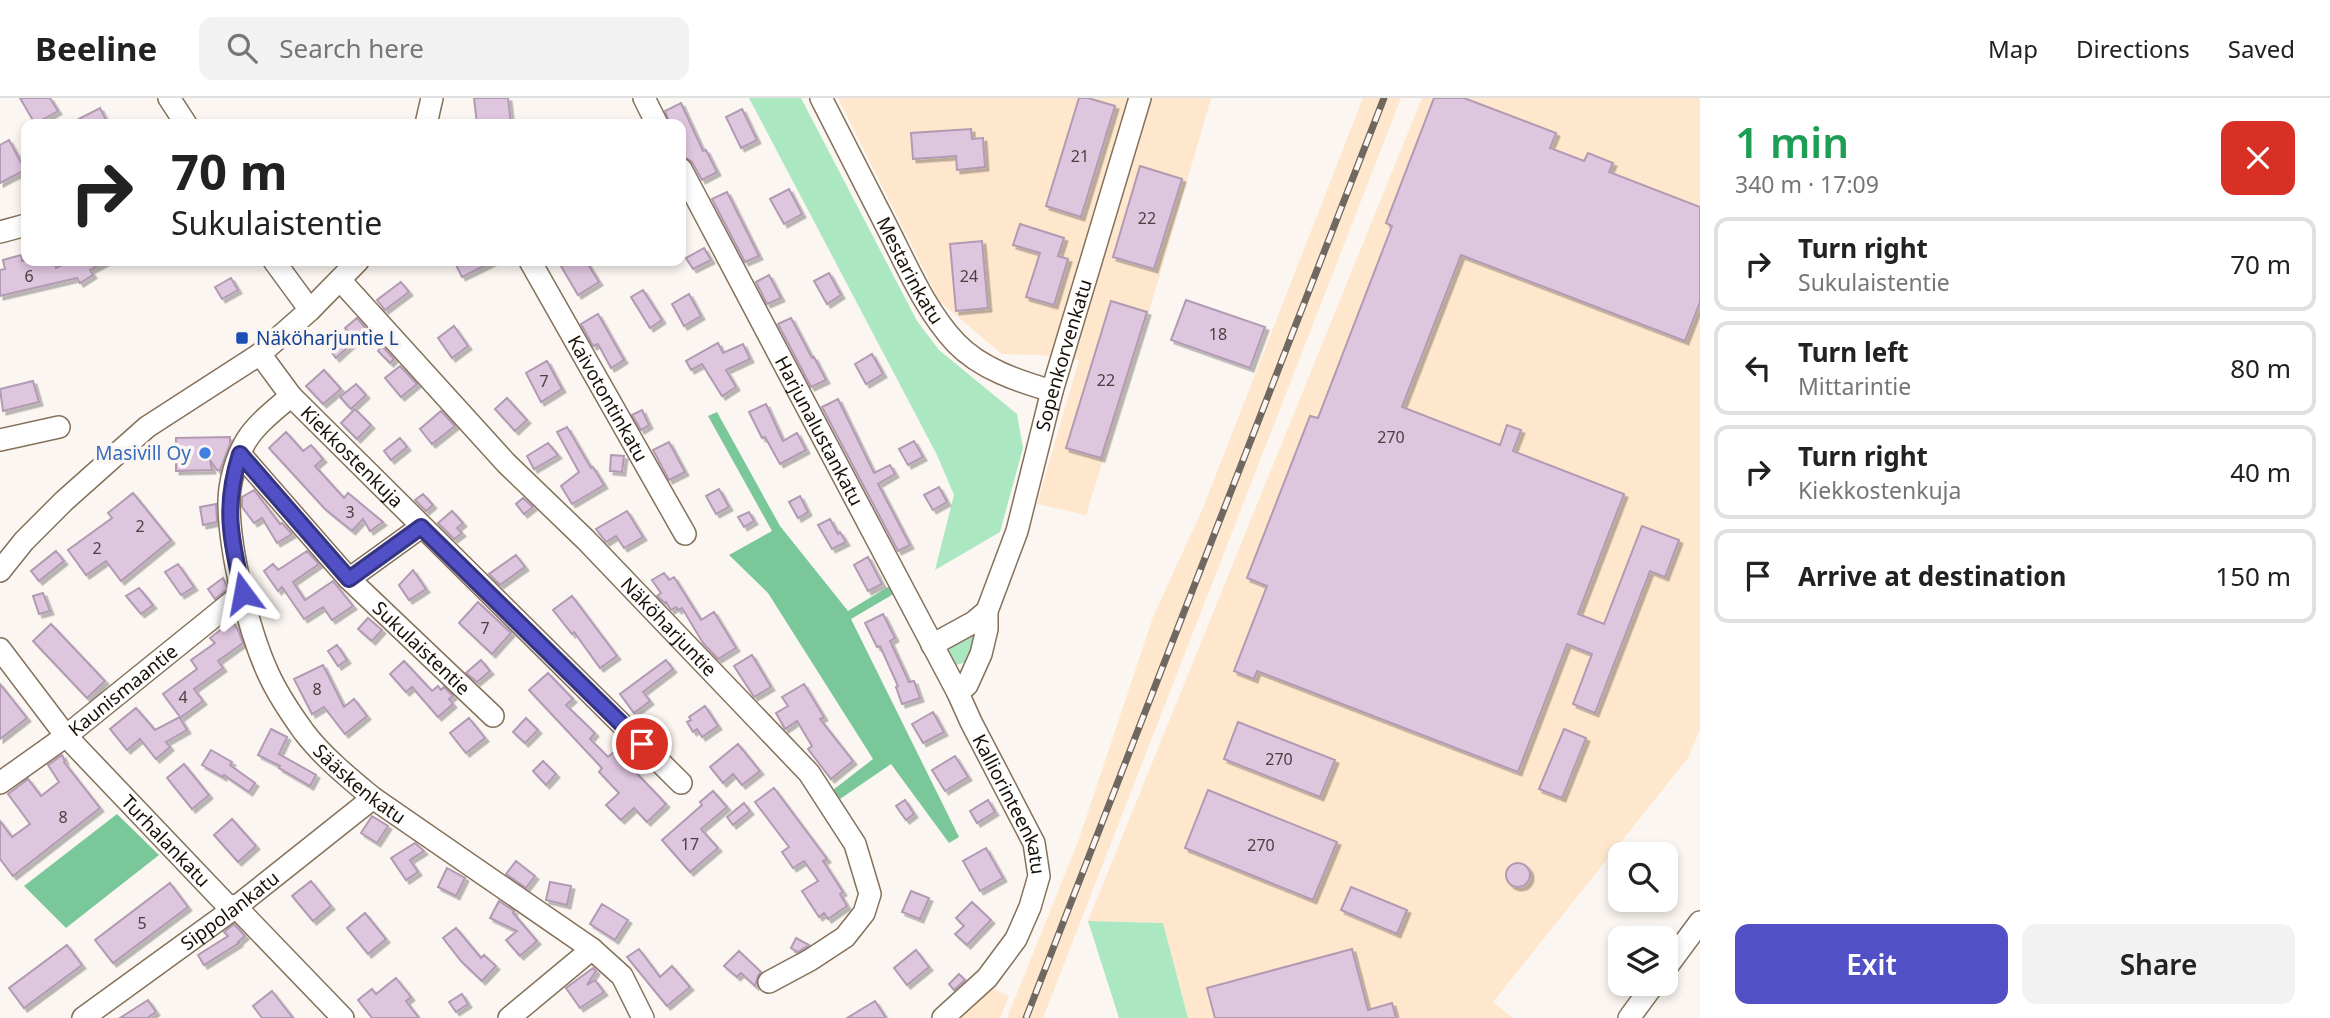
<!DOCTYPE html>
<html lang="en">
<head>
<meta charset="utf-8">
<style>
	body { margin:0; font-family:"Noto Sans",sans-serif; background:#f2f2f2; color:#222; height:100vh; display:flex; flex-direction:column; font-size:26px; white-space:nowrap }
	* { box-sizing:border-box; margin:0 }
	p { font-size:23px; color:#767676 }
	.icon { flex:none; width:38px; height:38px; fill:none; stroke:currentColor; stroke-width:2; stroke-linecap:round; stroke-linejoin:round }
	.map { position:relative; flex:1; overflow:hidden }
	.sheet { display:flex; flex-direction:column; background:#fff; width:630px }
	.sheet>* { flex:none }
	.banner { position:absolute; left:21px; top:21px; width:665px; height:147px; border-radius:14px; box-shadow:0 4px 10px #0003; background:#fff; color:#222; overflow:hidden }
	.buttons { position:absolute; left:1608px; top:744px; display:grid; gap:14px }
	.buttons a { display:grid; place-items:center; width:70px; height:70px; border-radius:14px; background:#fff; box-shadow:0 4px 10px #0003; font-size:35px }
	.pin { position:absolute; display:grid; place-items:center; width:60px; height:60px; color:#fff; margin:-30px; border:4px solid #fff; border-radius:50%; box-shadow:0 2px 7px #0007 }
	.me { position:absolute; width:77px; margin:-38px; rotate:347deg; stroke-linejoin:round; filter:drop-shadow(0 0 5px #0008) }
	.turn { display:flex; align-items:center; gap:24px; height:147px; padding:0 35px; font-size:32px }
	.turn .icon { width:91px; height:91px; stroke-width:2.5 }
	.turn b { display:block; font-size:49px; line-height:60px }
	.round { display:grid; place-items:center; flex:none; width:74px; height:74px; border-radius:14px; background:#f2f2f2 }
	.summary { display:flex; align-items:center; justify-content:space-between; height:119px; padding:0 35px }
	h1 { font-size:42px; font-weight:600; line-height:52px; color:#1e9e55 }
	.primary-button { display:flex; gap:14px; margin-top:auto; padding:14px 35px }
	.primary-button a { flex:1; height:80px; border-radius:14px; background:#5250c7; color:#fff; font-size:28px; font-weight:600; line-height:80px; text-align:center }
	.primary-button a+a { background:#f2f2f2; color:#222 }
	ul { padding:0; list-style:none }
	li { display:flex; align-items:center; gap:21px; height:94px; margin:0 14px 10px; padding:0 21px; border:4px solid #e0e0e0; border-radius:14px }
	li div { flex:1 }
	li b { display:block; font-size:26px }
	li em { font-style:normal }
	header { display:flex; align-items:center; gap:42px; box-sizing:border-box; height:98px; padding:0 35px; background:#fff; border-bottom:2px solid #e0e0e0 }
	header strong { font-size:33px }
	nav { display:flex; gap:38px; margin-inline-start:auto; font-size:24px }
	.search { width:490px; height:63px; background:#f2f2f2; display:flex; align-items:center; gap:18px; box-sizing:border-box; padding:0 24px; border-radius:14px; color:#767676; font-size:26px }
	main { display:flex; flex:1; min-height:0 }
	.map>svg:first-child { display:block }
	.built { fill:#ffe7ce }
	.green { fill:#abe8c2 }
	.forest { fill:#7ac89a }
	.building { fill:#dec6df; stroke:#b19ab2; stroke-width:2; filter:url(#shadow) }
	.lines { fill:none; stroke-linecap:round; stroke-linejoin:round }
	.minor-casing { stroke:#85715a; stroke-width:24 }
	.minor { stroke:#fff; stroke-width:21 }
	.rail-casing { stroke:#6f6860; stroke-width:7 }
	.rail { stroke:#fbf6f1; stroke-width:4.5; stroke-dasharray:13; stroke-linecap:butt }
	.route-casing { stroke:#353481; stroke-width:18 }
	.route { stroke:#5250c7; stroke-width:12 }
	.transit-dot { fill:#1a4fb4; stroke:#fbf6f1; stroke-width:2.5 }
	.shop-dot { fill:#3f7fe0; stroke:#fbf6f1; stroke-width:2.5 }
	.labels { text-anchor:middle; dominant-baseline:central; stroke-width:7; stroke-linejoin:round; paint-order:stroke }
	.number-label { font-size:16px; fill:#4a3e3e }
	.street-label { font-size:19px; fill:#191108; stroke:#fbf6f1 }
	.transit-label { font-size:19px; fill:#164399; stroke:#fbf6f1; text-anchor:start }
	.shop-label { font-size:19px; fill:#366cbe; stroke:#fbf6f1; text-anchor:end }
</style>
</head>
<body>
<header>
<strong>Beeline</strong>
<div class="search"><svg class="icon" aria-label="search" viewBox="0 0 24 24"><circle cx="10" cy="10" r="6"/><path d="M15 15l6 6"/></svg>Search here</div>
<nav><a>Map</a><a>Directions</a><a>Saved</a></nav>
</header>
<main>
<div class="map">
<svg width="1700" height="920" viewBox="0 0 1700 920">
	<defs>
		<filter id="shadow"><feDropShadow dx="3.5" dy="3.5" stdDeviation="0" flood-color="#0004"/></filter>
	</defs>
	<rect width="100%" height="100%" fill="#fbf6f1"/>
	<path class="built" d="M838 0H1211L1159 180 1086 417 1037 406 1079 262 1039 257 1002 256 940 204Z
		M1363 0H1401L1043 920H1007L1079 741 1153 519 1203 410Z
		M1422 0H1700V631L1688 660 1493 904 1513 920H1188L1163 825 1088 823Z
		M989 889 1009 898 1000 920H956Z"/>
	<path class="green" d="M749 0H801L917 223 939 252 1017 316 1023 350 1000 434 935 472 954 397 937 357Z
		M970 536 975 539 976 544 967 564 956 567 948 560 950 547Z
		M1088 823 1163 825 1188 920H1119Z"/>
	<path class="forest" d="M717 314 780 428 848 513 893 486 897 494 851 521 959 739 949 745 891 666 840 701 833 692 873 661 768 495 729 457 772 433 708 318Z
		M117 716 159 757 66 830 24 788Z"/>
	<path class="building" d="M20 0H50L58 13 35 26Z
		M474 0H508L511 26H477Z
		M1079 0H1088L1115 8 1081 119 1046 108Z
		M1434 0H1464L1556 35 1550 50 1584 63 1588 55 1613 65 1609 74 1700 109V204L1685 243 1461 157 1402 309 1500 347 1507 327 1521 332 1513 353 1624 396 1578 516 1604 526 1642 428 1679 442 1665 479 1650 473 1595 615 1573 606 1592 556 1567 546 1518 674 1257 573 1254 581 1234 573 1267 488 1247 480 1310 318 1318 320 1392 128 1386 125Z
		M681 5 703 53 706 52 717 74 702 82 692 64 683 58 681 54V26H670L665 13Z
		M100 10 108 26H69Z
		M742 11 757 42 741 50 726 19Z
		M971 31 972 41 983 40 985 69 957 72 956 58 913 61 911 35Z
		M9 42 25 72 0 85V47Z
		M1140 68 1182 81 1154 171 1113 159Z
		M789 91 802 116 784 126 770 101Z
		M727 94 759 158 745 164 712 101Z
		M1020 126 1064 140 1058 158 1068 161 1054 207 1026 199 1040 155 1013 147Z
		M982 143 988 210 956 213 950 146Z
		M704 150 711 162 693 171 686 160Z
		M21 157 22 163H55L56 170 70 163H107L90 172 93 177 80 185 77 180 0 198V172L5 171 3 162Z
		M454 163H494L462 179Z
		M558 163H586L599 184 578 197Z
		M829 175 841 197 827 206 814 183Z
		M769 177 781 200 767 206 756 184Z
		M231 180 238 192 222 201 215 189Z
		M401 184 409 194 385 212 377 202Z
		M643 192 662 222 650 230 631 199Z
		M689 196 701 218 684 228 672 206Z
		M1186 202 1265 229 1250 270 1171 242Z
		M1111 203 1147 214 1101 360 1066 350Z
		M598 216 624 262 611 270 598 246 593 248 581 226Z
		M357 220 367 232 336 260 326 247 347 232 345 230Z
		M791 220 812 260 814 259 826 282 811 289 778 226Z
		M454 228 468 248 452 260 438 240Z
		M718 245 723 255 743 246 750 261 726 272 736 289 722 298 702 266 691 272 686 263Z
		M382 248 394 261 390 265 378 253Z
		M872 256 883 276 866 286 855 266Z
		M547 263 562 291 541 304 526 275Z
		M400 268 417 286 401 299 385 280Z
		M324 272 341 291 323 306 306 288Z
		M33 283 39 304 3 313 0 291Z
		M356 286 366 297 351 311 340 299Z
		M507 300 527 322 515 333 495 311Z
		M838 301 874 375 890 367 895 376 878 386 910 447 898 453 822 309Z
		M766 306 783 343 797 335 806 352 780 366 765 339 762 340 749 314Z
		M355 311 371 327 357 341 341 325Z
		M642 312 649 327 641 332 632 317Z
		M441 313 455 328 432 346 420 331Z
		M567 329 591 370 593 369 604 387 572 406 561 388 579 374 557 334Z
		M286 334 303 353 311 347 323 361 315 368 344 400 348 395 383 424 370 433 363 421 352 433 325 411 269 350Z
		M230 339V346L220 372H217L210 362 212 372 176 373V340Z
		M400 340 407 349 391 362 384 353Z
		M914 343 923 359 908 367 899 351Z
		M669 344 685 374 669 382 653 352Z
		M548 345 558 357 534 371 527 358Z
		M611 357 624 358 622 374 610 373Z
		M939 389 947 404 933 412 924 397Z
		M719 391 729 409 716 416 706 398Z
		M254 392 280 426 282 425 292 436 277 445 262 420 254 425 242 409V399Z
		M133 395 171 442 121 483 106 463 86 477 68 452 112 420 108 415Z
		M423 396 433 407 426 413 415 402Z
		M800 398 808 414 798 420 789 404Z
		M523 400 533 409 524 416 516 406Z
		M216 406 217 424 203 427 200 409Z
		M452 413 463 425 457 430 462 435 454 441 438 425Z
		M627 413 643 439 624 450 616 438 606 444 596 431Z
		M749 414 754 423 744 429 738 419Z
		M830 421 838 436 840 434 846 444 832 451 818 427Z
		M56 453 64 463 39 483 31 473Z
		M307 453 319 466 293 484 305 502 333 483 353 508 332 522 323 509 304 521 282 489 278 493 264 473 273 466 278 472Z
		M516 457 525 469 500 487 489 476Z
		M868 459 882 486 868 493 854 467Z
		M178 466 194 489 181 497 165 474Z
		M413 472 426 491 409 502 399 487Z
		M664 475 669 482 674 479 701 522 714 514 736 550 718 561 703 545 682 510 678 512 676 509 671 512 666 504 665 505 657 498 661 495 652 482Z
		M223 480 228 491 215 501 208 491Z
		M139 490 153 507 141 516 126 498Z
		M43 495 50 513 39 516 33 498Z
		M572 498 617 558 600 570 574 534 572 536 553 512Z
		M478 504 511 535 492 556 459 525Z
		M883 516 895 540 890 543 909 584 914 583 920 600 902 606 896 589 898 588 880 548 877 549 865 525Z
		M368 520 382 532 372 543 358 531Z
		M232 523 238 532 243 545 218 563 223 570 194 591 203 603 180 620 187 632 166 644 170 649 156 661 140 641 127 652 110 631 136 610 155 632 180 619 163 596 197 571 191 562 215 545 210 540Z
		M51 526 105 583 87 600 33 543Z
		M337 547 347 562 338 568 328 553Z
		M752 557 771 589 754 599 734 568Z
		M481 562 490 573 477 584 466 575Z
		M666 562 673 571 643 594 650 603 634 615 620 596Z
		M404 563 432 593 438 588 441 592 444 589 453 598 449 601 453 606 438 619 412 589 406 594 390 576Z
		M323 567 344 609 354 601 367 618 345 636 324 609 312 616 294 581Z
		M548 575 573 601 566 607 595 635 590 641 608 659 623 646 633 656 625 663 666 706 647 724 634 710 621 722 606 707 619 695 599 674 602 670 529 592Z
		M0 586 27 620 0 641Z
		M804 586 824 619 820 621 853 663 831 681 808 651 812 648 797 623 785 631 776 615 788 608 782 599Z
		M705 608 718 628 702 639 697 631 693 634 687 624 691 622 689 619Z
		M933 614 944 634 923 645 912 626Z
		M469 620 485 640 466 655 450 635Z
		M526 620 538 632 525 645 513 634Z
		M1238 624 1335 662 1320 699 1224 661Z
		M271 631 287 639 279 656 316 677 310 688 279 670 280 668 258 657Z
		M1564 631 1586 640 1562 700 1539 691Z
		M738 646 760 673 742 687 733 676 723 685 710 669Z
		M211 652 232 664 230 667 255 685 249 694 224 677 223 679 202 667Z
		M62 657 65 663 64 664 100 710 13 778 0 761V723L12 739 30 726 8 696 28 681 41 698 59 684 48 667Z
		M955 658 968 679 945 693 932 672Z
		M543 663 556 676 546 687 533 673Z
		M184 666 209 697 192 711 167 680Z
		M774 690 827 761 823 763 843 794 840 796 847 808 828 821 824 815 819 819 802 793 818 783 804 763 793 770 782 754 789 749 755 704Z
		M1208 692 1337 744 1313 802 1185 750Z
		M713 693 727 709 701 731 718 750 690 774 662 742 702 707 700 704Z
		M905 702 914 716 906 722 896 708Z
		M988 702 995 714 977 725 970 713Z
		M744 705 750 713 733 727 727 719Z
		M372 718 388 728 377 745 361 735Z
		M232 721 256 748 238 764 214 737Z
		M415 745 424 753 410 762 418 774 406 782 391 760Z
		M986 750 1003 780 980 793 963 763Z
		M516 763 535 778 526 790 506 776Z
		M1506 777a12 12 0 1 1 24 0a12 12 0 1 1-24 0Z
		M447 770 465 780 456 798 438 789Z
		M311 783 331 808 313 823 292 798Z
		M550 784 571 788 567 807 546 802Z
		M170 785 188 809 113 865 95 842Z
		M1351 789 1407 812 1397 836 1341 812Z
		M911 793 929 800 920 821 902 814Z
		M499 803 514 813 513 815 537 843 520 858 506 842 517 833 490 820Z
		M972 804 991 822 967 847 955 836 964 828 956 820Z
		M602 806 628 822 615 842 590 826Z
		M365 815 386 841 368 856 347 830Z
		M234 826 245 838 238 844 239 845 204 867 198 857 228 838 224 834Z
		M456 830 481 860 484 857 496 868 482 883 461 863 443 840Z
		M796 840 809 847 798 854 791 850Z
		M67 847 82 867 24 910 9 890Z
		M639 851 660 879 672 868 690 889 667 908 627 859Z
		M1352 851 1368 912 1392 905 1396 920H1215L1207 890Z
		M916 852 929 869 907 887 894 870Z
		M739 853 761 874 758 878 755 888 741 875 737 879 724 868Z
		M593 870 596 873 587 887 595 882 604 894 580 910 566 890Z
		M959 876 965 882 954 892 949 886Z
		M396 880 411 899 406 903 419 920H372L358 902 372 891 376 896Z
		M272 893 293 920H262L253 908Z
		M462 896 468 906 456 914 449 904Z
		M148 902 156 914 147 920H120Z
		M875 903 886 920H847Z"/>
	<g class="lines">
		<defs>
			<g id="minor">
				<path d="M169 0 186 26"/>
				<path d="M644 0 657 26"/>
				<path id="s1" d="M821 0C844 45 867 90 890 135 909 173 927 214 956 245 981 271 1018 283 1052 293"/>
				<path d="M426 26 432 0"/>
				<path id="s2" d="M681 71 958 595 971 624 1034 745 1039 778 1030 809 1016 841 987 880 943 920"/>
				<path d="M0 134 26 127"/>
				<path d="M274 163 310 212"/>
				<path id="s3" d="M530 163 685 436"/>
				<path id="s4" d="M340 182 506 365 586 442 809 675 855 746 870 796 864 815 845 839 810 862 769 884"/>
				<path id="s5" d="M260 256 291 298C276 311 256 326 246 343 236 360 229 385 229 404 229 452 248 531 268 575 277 595 291 616 304 634 323 659 349 680 373 700L592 851 622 878 643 920"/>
				<path id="s6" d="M291 298 681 685"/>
				<path d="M0 342 59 329"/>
				<path id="s7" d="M240 356 349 481 493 618"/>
				<path d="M0 473 24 443 64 403 147 329 260 256 310 212 358 163"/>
				<path d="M349 481 421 429"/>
				<path d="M932 547 974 524 987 513"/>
				<path id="s8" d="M0 551 66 638 226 806 236 809 343 920"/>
				<path id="s9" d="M958 595 967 587 981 556 987 531V513L1017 433 1052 293 1140 0"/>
				<path id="s10" d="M0 685 66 638 243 495"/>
				<path d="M1666 870 1700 824"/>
				<path id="s11" d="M83 920 236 809 373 700"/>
				<path d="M509 920 592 851"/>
				<path d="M1629 920 1654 886"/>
			</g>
		</defs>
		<use href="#minor" class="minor-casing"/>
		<use href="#minor" class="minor"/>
		<defs>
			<path id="rail" d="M1026 920 1384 0"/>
		</defs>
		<use href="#rail" class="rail-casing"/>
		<use href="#rail" class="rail"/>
	</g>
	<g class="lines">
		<defs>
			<path id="route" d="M243 495C231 441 223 410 240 356L349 481 421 429 642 646"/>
		</defs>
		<use href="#route" class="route-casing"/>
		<use href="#route" class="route"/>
	</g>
	<rect class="transit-dot" x="235" y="233" width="14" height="14" rx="3.5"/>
	<circle class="shop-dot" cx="205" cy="355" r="7"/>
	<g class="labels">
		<g class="number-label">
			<text x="1080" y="58">21</text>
			<text x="1147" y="120">22</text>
			<text x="29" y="178">6</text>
			<text x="969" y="178">24</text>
			<text x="1218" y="236">18</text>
			<text x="1106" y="282">22</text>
			<text x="544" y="283">7</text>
			<text x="1391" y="339">270</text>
			<text x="350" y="414">3</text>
			<text x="140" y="428">2</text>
			<text x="97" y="450">2</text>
			<text x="485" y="530">7</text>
			<text x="317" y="591">8</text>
			<text x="183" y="599">4</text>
			<text x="1279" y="661">270</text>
			<text x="63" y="719">8</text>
			<text x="690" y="746">17</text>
			<text x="1261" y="747">270</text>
			<text x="142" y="825">5</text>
		</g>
		<g class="street-label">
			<text stroke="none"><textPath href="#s1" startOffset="194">Mestarinkatu</textPath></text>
			<text stroke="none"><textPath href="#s9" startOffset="357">Sopenkorvenkatu</textPath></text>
			<text stroke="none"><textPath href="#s3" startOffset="158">Kaivotontinkatu</textPath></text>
			<text stroke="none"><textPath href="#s2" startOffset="296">Harjunalustankatu</textPath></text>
			<text stroke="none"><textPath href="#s6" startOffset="86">Kiekkostenkuja</textPath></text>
			<text stroke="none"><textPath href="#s4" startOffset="478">Näköharjuntie</textPath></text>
			<text stroke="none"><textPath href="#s7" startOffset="266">Sukulaistentie</textPath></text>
			<text stroke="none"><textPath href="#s10" startOffset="154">Kaunismaantie</textPath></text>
			<text stroke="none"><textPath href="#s5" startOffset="502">Sääskenkatu</textPath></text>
			<text stroke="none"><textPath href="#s2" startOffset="716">Kalliorinteenkatu</textPath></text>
			<text stroke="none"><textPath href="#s8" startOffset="254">Turhalankatu</textPath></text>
			<text stroke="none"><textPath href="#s11" startOffset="182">Sippolankatu</textPath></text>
		</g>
		<g class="transit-label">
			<text x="256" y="240">Näköharjuntie L</text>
		</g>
		<g class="shop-label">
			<text x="191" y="355">Masivill Oy</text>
		</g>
	</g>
</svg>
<div class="buttons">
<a><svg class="icon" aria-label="search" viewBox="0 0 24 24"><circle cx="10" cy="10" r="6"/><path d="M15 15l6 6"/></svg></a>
<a><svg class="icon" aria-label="layers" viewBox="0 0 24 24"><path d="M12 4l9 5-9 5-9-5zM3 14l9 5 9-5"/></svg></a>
</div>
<div class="pin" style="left:642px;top:646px;background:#d93025"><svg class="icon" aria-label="arrive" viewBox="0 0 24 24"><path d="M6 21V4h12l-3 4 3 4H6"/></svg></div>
<svg class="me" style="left:243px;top:495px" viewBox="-20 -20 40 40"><path d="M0-17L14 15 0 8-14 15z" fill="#5250c7" stroke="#fff" stroke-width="4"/></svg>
<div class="banner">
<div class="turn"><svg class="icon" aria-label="right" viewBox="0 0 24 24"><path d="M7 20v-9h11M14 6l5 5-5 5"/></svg><div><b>70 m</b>Sukulaistentie</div></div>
</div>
</div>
<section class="sheet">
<div class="summary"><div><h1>1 min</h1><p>340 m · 17:09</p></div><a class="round" style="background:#d93025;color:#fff"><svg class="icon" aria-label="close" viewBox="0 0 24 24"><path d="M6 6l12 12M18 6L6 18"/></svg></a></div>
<ul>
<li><svg class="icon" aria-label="right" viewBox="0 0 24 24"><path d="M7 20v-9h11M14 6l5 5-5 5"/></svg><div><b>Turn right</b><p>Sukulaistentie</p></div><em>70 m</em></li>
<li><svg class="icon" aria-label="left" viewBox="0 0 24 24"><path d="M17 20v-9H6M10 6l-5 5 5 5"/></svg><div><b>Turn left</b><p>Mittarintie</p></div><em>80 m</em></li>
<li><svg class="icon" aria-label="right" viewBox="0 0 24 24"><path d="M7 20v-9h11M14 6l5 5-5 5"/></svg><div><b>Turn right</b><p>Kiekkostenkuja</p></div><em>40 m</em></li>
<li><svg class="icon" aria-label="arrive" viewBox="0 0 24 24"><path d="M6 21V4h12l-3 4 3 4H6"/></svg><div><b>Arrive at destination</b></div><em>150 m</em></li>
</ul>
<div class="primary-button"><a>Exit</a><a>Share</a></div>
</section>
</main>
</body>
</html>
